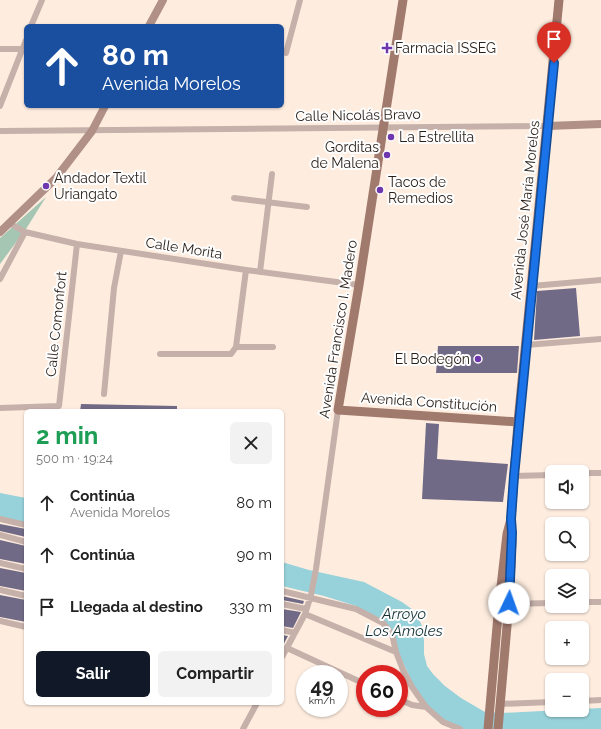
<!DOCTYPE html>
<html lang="es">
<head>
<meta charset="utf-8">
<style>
	body { margin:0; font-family:Raleway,sans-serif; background:#f2f2f2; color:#222; height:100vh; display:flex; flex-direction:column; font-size:15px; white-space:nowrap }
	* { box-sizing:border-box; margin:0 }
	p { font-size:13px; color:#767676 }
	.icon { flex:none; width:22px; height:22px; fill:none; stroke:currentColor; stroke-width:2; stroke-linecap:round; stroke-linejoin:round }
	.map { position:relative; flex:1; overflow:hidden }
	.panel { position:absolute; left:24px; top:409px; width:260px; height:296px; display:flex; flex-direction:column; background:#fff; border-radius:6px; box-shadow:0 1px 3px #0004 }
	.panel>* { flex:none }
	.guide { position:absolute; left:24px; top:24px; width:260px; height:84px; border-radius:6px; box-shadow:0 1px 3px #0004; background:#1a4fa0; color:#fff; overflow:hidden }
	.tools { position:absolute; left:545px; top:465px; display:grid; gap:8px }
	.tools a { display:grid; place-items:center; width:44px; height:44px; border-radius:6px; background:#fff; box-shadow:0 1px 3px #0004; font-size:20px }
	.speed { position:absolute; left:296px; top:665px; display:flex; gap:8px; font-size:20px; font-weight:700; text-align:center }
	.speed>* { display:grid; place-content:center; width:52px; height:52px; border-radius:50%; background:#fff; box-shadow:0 1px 3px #0004; line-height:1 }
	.speed small { font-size:10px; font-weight:400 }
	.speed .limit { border:6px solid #d22; background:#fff; color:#111 }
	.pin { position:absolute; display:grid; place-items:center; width:34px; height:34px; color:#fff; margin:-41px -17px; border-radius:50% 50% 50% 0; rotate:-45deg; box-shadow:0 0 4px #0007 }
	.pin .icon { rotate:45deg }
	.me { position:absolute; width:44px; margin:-22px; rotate:3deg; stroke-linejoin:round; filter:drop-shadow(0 0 3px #0008) }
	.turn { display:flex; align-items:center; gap:14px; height:84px; padding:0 12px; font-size:18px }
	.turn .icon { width:52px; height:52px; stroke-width:2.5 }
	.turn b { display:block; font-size:28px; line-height:34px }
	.round { display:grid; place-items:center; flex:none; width:42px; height:42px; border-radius:6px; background:#f2f2f2 }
	.head { display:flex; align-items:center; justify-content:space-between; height:68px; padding:0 12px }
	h1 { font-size:24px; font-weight:700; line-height:30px; color:#1e9e55 }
	.button { display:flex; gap:8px; margin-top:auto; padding:8px 12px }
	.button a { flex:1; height:46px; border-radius:6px; background:#111827; color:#fff; font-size:16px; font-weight:700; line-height:46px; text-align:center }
	.button a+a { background:#f2f2f2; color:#222 }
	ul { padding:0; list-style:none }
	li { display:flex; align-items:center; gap:12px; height:52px; padding:0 12px }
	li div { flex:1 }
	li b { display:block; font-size:15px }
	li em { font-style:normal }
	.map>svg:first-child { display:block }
	.green { fill:#a6c6b4 }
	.water { fill:#97d1da }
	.building { fill:#716a86 }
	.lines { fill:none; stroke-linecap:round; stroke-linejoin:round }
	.street { stroke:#c6b0aa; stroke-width:6 }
	.secondary { stroke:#b19187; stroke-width:8 }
	.primary { stroke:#a17a6e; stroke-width:9 }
	.route-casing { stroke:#114b97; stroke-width:10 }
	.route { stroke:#1a73e8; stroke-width:7 }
	.poi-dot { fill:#6e37ae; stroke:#fefefe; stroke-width:1.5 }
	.labels { text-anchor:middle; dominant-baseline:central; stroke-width:4; stroke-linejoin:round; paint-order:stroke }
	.poi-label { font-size:14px; fill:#291f17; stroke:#fefefe; text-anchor:start }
	.street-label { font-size:14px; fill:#291f17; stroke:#fefefe }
	.water-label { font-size:15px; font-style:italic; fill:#133135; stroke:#fefefe }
</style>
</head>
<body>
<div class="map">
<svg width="601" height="729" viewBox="0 0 601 729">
	<rect width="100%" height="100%" fill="#feeddf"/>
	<path class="green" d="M46 197 26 229 0 264V238Z"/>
	<path class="water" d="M0 493 26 498V524L0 518Z
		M282 562 309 570 364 582 402 602 416 612 422 626 424 641V654L427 666 433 674 445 686 461 698 485 712 501 713 601 708V729H462L445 721 425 703 414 686 384 622 356 606 324 596 282 586Z"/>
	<path class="building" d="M576 288 580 336 534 340 537 291Z
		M438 346H519L517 373H436Z
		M81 404 177 406V411H80Z
		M426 423 439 424 437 459 508 464 503 502 422 499Z
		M0 524 26 529V537L0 531Z
		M0 540 26 546V564L0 559Z
		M0 568 26 573V591L0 586Z
		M0 595 26 600V622L0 617Z
		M282 596 304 601 303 604 282 600Z
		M282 609 301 612 293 628 282 626Z
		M282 635 288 636 282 647Z"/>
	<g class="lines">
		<path class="street" d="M31 26 42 0
			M0 49H22
			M286 53 300 0
			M0 106 26 40
			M0 131 548 126
			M234 198 307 207
			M9 223 25 232 77 244 246 270 359 285
			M260 272 272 174
			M0 279 25 232
			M532 286 601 280
			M526 345 601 339
			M236 347H273
			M160 354H231L236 347 246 270
			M104 394 114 288 121 251
			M0 408 59 406 77 244
			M582 473H601
			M514 476 552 475
			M0 519 26 525
			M0 535 26 542
			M0 563 26 569
			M0 590 26 596
			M282 591 356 609 383 623 392 634 396 652 403 670 412 687 426 707 443 722 460 729
			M582 602H601
			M282 604 306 609
			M507 604 552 603
			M305 614 396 652
			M0 621 26 627
			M282 630 295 633
			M287 648 365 684
			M282 657 305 614 311 595 316 569 338 410
			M399 699 412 705 426 707
			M582 701 601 700
			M500 704 552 702
			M243 729 257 703"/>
		<path class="secondary" d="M149 26 163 0
			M548 126 601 124
			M0 232 56 178 92 131 105 106"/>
		<path class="primary" d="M403 0 359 285 338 410 518 422
			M488 729 499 604 507 534 511 519 518 422 559 0
			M498 729 509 603 512 540"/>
	</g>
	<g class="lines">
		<defs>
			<path id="route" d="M509 603 512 533 511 519 514 476 554 63"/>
		</defs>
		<use href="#route" class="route-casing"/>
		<use href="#route" class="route"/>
	</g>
	<g class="poi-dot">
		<path d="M385 42h4v4h4v4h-4v4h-4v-4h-4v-4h4z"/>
		<circle cx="391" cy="137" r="4"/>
		<circle cx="387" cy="155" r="4"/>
		<circle cx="46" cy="186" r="4"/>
		<circle cx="380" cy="190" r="4"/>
		<circle cx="478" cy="359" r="4"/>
	</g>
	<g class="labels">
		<g class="poi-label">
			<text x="395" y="48">Farmacia ISSEG</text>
			<text x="399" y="137">La Estrellita</text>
			<text x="379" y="147" text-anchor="end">Gorditas<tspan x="379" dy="16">de Malena</tspan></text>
			<text x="54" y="178">Andador Textil<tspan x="54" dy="16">Uriangato</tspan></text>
			<text x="388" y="182">Tacos de<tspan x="388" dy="16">Remedios</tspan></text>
			<text x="470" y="359" text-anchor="end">El Bodegón</text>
		</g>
		<g class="street-label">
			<text transform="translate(358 115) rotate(-1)">Calle Nicolás Bravo</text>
			<text transform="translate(525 210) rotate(-84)">Avenida José María Morelos</text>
			<text transform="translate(184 248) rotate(9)">Calle Morita</text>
			<text transform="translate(56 324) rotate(-84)">Calle Comonfort</text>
			<text transform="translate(338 329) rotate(-81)">Avenida Francisco I. Madero</text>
			<text transform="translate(429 402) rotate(4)">Avenida Constitución</text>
		</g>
		<g class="water-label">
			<text x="404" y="614">Arroyo<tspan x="404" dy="17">Los Amoles</tspan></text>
		</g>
	</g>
</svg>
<div class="tools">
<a><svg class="icon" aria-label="sound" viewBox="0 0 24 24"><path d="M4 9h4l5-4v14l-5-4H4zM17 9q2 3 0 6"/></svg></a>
<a><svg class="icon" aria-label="search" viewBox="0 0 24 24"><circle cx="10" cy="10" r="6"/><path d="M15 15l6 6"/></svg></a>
<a><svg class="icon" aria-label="layers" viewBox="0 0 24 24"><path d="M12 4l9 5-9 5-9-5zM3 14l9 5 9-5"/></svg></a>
<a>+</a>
<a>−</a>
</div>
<div class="speed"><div>49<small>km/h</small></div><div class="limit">60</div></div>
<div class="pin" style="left:554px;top:63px;background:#d93025"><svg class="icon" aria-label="arrive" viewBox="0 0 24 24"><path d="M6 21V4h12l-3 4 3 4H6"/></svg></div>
<svg class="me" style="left:509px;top:603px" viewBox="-20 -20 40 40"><circle r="19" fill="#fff"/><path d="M0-13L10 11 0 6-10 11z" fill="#1a73e8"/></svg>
<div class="guide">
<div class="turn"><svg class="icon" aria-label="ahead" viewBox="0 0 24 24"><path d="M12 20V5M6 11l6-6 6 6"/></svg><div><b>80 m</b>Avenida Morelos</div></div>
</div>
<section class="panel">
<div class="head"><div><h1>2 min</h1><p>500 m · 19:24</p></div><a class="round"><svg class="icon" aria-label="close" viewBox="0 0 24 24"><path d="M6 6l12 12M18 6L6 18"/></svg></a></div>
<ul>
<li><svg class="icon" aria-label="ahead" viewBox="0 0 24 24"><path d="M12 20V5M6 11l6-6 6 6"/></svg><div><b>Continúa</b><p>Avenida Morelos</p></div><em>80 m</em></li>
<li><svg class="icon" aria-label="ahead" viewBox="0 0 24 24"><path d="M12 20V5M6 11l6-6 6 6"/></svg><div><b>Continúa</b></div><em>90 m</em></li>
<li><svg class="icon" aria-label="arrive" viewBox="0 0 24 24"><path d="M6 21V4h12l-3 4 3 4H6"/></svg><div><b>Llegada al destino</b></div><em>330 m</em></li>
</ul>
<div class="button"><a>Salir</a><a>Compartir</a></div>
</section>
</div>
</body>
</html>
